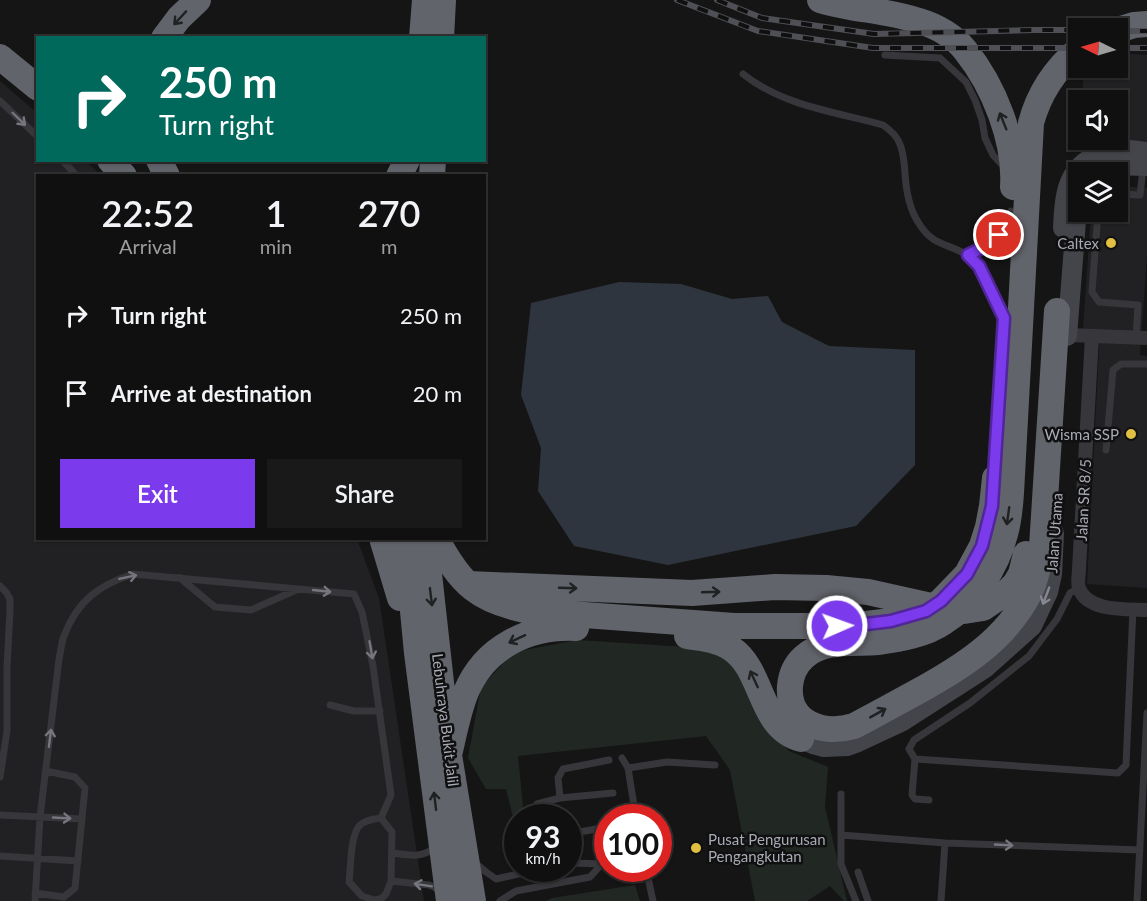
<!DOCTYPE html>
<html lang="en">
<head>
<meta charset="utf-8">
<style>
	body { margin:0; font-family:Lato,sans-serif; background:#191919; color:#f1f3f6; height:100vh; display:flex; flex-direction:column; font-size:22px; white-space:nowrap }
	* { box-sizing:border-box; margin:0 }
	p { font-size:20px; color:#9c9d9f }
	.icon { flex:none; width:33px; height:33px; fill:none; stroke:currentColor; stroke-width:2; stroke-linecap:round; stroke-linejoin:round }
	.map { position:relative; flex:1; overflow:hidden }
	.drawer { position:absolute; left:36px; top:174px; width:450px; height:366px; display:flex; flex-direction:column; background:#101010; border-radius:0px; box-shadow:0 2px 4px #0004,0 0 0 2px #303030 }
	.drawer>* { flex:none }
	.top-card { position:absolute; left:36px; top:36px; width:450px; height:126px; border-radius:0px; box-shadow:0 2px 4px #0004,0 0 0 2px #303030; background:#00695c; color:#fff; overflow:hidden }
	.needle { width:39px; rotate:275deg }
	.controls { position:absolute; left:1068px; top:18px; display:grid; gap:12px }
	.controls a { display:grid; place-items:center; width:60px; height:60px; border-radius:0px; background:#101010; box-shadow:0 2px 4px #0004,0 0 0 2px #303030; font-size:30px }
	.speed { position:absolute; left:504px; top:804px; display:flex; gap:12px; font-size:30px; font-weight:700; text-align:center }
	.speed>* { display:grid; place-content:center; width:78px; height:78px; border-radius:50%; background:#101010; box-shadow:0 2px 4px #0004,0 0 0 2px #303030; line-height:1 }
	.speed small { font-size:15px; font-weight:400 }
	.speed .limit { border:9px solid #d22; background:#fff; color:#111 }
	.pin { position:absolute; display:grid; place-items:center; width:51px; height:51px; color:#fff; margin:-26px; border:3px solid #fff; border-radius:50%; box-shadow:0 2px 6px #0007 }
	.me { position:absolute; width:66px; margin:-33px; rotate:88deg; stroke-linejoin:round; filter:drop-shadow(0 0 4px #0008) }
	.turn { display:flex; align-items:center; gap:21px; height:126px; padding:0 24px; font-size:27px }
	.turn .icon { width:78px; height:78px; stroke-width:2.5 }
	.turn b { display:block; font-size:42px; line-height:51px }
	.eta { display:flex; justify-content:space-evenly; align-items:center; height:102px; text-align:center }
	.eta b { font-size:36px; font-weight:600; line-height:42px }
	.button { display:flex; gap:12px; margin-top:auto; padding:12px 24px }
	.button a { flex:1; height:69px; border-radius:0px; background:#7c3aed; color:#fff; font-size:24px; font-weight:600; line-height:69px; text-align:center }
	.button a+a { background:#191919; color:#f1f3f6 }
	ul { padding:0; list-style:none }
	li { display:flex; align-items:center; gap:18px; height:78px; padding:0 24px }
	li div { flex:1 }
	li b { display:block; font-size:22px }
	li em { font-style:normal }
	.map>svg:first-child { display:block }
	.built { fill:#212123 }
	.green { fill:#212823 }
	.water { fill:#2f353e }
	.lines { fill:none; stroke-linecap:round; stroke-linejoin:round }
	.lane { stroke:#36363b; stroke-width:7 }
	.street { stroke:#36363b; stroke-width:14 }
	.secondary { stroke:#44454a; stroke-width:20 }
	.highway { stroke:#62646b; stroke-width:26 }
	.rail-casing { stroke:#4f5055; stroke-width:6 }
	.rail { stroke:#101011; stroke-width:4; stroke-dasharray:11; stroke-linecap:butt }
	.oneway { stroke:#202123 }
	.oneway2 { stroke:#75767e }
	.oneway3 { stroke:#858790 }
	.route-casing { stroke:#51269a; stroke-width:15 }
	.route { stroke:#7c3aed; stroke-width:10 }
	.poi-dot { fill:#e0bf42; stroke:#101011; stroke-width:2 }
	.labels { text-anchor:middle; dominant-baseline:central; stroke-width:5; stroke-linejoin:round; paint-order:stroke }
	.poi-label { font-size:15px; fill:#a8aab5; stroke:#101011; text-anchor:end }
	.street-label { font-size:15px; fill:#a8aab5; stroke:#101011 }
</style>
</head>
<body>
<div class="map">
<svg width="1147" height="901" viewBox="0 0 1147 901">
	<rect width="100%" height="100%" fill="#151516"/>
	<path class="built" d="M1118 53 1147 55V144L1079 141V140H1118V100H1082L1084 68H1118Z
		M0 81 37 113 38 160 86 161 100 175 38 176V538L357 539 379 598 424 901H0Z
		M1118 186 1147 188V254L1140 355 1147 356V588L1087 584 1100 331 1083 330 1091 212H1118Z"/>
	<path class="green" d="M577 640 717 649 743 671 765 724 789 751 828 767 825 807 847 901H844L830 886 807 901H755L730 770 706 736 518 756 524 817 518 818 517 833 506 789H486L468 758 481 687 514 652Z
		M635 885 640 901H546L552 898Z"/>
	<path class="water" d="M619 282 681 284 732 299 768 296 782 322 829 346 915 350V465L856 526 668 565 574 546 538 491 541 448 521 395 531 303Z"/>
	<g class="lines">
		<path class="lane" d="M885 55 940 58 966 82 975 100 982 120 985 138 993 155 1004 167
			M743 74C783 106 836 112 883 125 890 130 896 135 899 142 904 152 904 163 905 173 906 190 909 208 918 222 933 247 946 242 967 255 985 265 996 299 1004 318
			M0 101 38 137
			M62 160 77 176
			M1118 194 1140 195 1143 169
			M1098 212 1092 292 1099 302 1138 305 1136 338
			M968 255C981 249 996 242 1004 229 1007 224 1009 217 1011 211
			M1106 450 1113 370 1121 364H1147
			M180 578 215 607 251 610 296 590
			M0 586 6 592 10 599V611L7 667V731L0 777
			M330 705 354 711H380
			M622 758 628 768 636 818
			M915 759 1118 773 1126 765 1133 609
			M628 768 667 762 715 765
			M841 794V864L856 901
			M560 798 558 778 563 769 609 760
			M929 800 915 799 912 795 915 759 909 749 914 740 970 703 1029 656 1057 619 1070 593 1079 588
			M0 815 82 819
			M381 818 392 832 391 881 386 894 382 898 375 900 362 896 349 882C351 867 350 838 359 826 365 820 374 819 381 818Z
			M539 818 537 804 560 798 613 793
			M568 834 608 827
			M841 835 945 843 1140 850
			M392 853C408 855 422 859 435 847
			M0 856 78 861
			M473 861 486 872 496 879 545 868
			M568 863 608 864
			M646 868 653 901
			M858 872 868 901
			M391 881 429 885 434 887 441 892
			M35 893 64 897 75 888 85 788 75 777 46 771
			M35 901 40 817 59 659C61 651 61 643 64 636 77 601 99 585 133 574L354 594 362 612 373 666 391 795 381 818
			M500 901 516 891 590 877 601 865
			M941 901 945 843
			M1137 901 1147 713"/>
		<path class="street" d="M1068 335 1147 338
			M1092 336 1079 569C1079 575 1077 583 1079 588 1087 612 1127 609 1147 610"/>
		<path class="secondary" d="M1101 172C1115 164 1131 165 1147 166
			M1063 228C1064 202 1065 176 1088 160 1095 155 1105 150 1114 149 1125 149 1136 151 1147 152
			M1067 336 1077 208 1078 203
			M801 739 813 744 824 747 847 746 858 742 901 722 985 668 1032 626 1048 592 1052 574 1054 533"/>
		<path class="highway" d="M820 0C852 10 887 10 919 21 936 26 954 36 965 50 994 86 1016 141 1013 187
			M1118 30 1134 25 1147 24
			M164 38 179 18 198 0
			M422 38 425 0
			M441 38 443 0
			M0 57 38 88
			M110 160 124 176
			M159 160 167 176
			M399 176 407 160
			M432 176 433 160
			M1057 311 1042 547C1039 562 1037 578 1030 592 1006 640 961 668 915 693 895 704 875 715 854 726 824 735 787 724 790 686 791 675 795 665 804 657 823 639 854 644 878 642 900 639 925 635 944 622 973 604 997 567 1005 534 1009 521 1010 507 1011 493L1031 123C1039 93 1054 70 1078 50
			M382 538 400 598
			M406 538 417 653 449 901
			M425 538 449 755 473 901
			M436 538C461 585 478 601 530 611L734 626H850L891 621 926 611 941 601 967 574 982 546 988 527 992 506 995 478
			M468 584 692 593 775 587 826 588 868 592 949 610 964 611 983 608 1008 591 1015 584 1021 574 1026 554
			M687 636C703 638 719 640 732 649 764 671 759 728 801 739
			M449 755C454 734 458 712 466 692 485 647 528 626 576 628"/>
		<defs>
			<path id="rail" d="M677 0 758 31 873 48H1078
				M717 0 762 18 874 34 1033 30H1078
				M1118 31H1147
				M1118 48H1147"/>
		</defs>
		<use href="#rail" class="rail-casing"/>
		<use href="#rail" class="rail"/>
	</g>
	<defs><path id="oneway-shaft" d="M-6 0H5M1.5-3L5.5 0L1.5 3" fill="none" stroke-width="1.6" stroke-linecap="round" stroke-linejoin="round" transform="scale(1.5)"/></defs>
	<g class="oneway">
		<use href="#oneway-shaft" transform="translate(180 18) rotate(133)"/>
		<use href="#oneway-shaft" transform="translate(1003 121) rotate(-112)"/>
		<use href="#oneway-shaft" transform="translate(1008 516) rotate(98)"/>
		<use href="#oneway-shaft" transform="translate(568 588) rotate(2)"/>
		<use href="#oneway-shaft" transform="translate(711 592) rotate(-2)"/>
		<use href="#oneway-shaft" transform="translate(431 597) rotate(83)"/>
		<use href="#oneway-shaft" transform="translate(517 639) rotate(155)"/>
		<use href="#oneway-shaft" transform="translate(754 679) rotate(-115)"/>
		<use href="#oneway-shaft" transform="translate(878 713) rotate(-29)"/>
		<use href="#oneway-shaft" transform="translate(435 801) rotate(-97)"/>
	</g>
	<g class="oneway2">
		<use href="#oneway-shaft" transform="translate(19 119) rotate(44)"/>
		<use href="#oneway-shaft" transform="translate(128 577) rotate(-12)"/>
		<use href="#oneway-shaft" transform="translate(322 591) rotate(6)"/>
		<use href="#oneway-shaft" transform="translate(371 650) rotate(80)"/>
		<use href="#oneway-shaft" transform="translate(50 738) rotate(-83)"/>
		<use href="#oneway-shaft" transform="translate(62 818) rotate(3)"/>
		<use href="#oneway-shaft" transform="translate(1004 845) rotate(3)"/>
		<use href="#oneway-shaft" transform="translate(423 885) rotate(-171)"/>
	</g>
	<use class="oneway3" href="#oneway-shaft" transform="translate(1046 596) rotate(111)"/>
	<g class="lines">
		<defs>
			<path id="route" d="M837 626H850L891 621 926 611 941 601 967 574 982 546 992 506 1004 318 979 266 968 255 982 248 999 235"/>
		</defs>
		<use href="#route" class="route-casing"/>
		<use href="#route" class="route"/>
	</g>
	<g class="poi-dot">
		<circle cx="1111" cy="243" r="6"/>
		<circle cx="1131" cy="434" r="6"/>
		<circle cx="696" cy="848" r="6"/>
	</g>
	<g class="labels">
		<g class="poi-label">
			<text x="1099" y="243">Caltex</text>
			<text x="1119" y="434">Wisma SSP</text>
			<text x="708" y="839" text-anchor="start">Pusat Pengurusan<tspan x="708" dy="17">Pengangkutan</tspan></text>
		</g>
		<g class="street-label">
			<text transform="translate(1083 500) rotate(-87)">Jalan SR 8/5</text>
			<text transform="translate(1054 533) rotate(-86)">Jalan Utama</text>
			<text transform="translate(446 720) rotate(83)">Lebuhraya Bukit Jalil</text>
		</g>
	</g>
</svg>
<div class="controls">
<a><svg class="needle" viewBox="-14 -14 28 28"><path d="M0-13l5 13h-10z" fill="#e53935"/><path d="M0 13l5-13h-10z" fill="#9c9d9f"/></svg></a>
<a><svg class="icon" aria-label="sound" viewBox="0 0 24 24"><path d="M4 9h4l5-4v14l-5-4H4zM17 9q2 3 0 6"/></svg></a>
<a><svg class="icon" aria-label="layers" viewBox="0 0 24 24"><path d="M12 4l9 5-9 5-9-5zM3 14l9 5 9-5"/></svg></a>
</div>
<div class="speed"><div>93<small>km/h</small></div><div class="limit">100</div></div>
<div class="pin" style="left:999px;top:235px;background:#d93025"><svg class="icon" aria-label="arrive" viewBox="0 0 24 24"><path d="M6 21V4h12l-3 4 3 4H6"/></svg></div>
<svg class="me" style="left:837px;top:626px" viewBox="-20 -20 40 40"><circle r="17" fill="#7c3aed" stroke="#fff" stroke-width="3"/><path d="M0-11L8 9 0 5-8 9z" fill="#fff"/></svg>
<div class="top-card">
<div class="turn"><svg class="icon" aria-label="right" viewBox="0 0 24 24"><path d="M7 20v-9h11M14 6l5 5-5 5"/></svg><div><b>250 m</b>Turn right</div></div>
</div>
<section class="drawer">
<div class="eta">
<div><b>22:52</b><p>Arrival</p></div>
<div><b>1</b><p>min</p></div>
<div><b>270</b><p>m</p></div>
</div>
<ul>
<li><svg class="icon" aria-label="right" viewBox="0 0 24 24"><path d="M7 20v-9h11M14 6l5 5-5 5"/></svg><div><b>Turn right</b></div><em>250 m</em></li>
<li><svg class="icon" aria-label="arrive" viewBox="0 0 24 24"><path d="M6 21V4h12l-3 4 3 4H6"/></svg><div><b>Arrive at destination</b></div><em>20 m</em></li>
</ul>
<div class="button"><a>Exit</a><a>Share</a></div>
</section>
</div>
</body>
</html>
